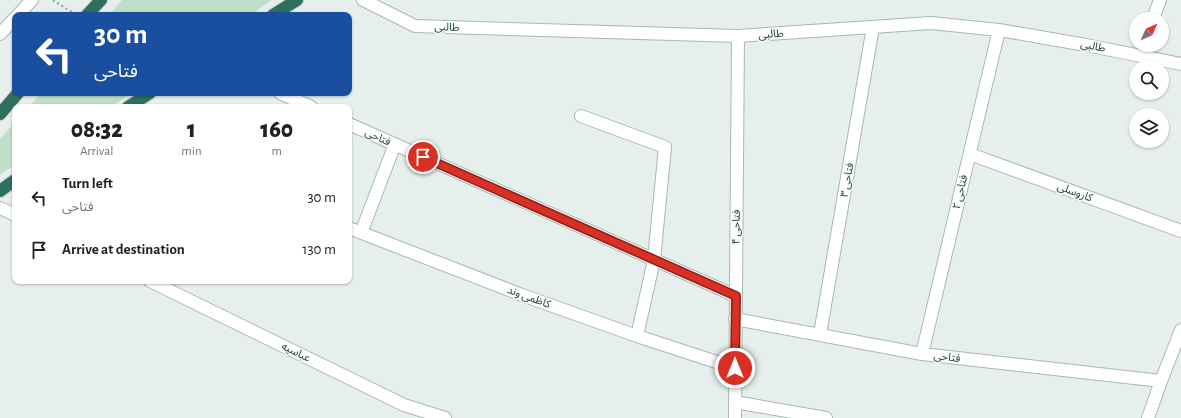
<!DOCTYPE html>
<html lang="en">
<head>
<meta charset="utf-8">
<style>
	body { margin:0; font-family:"Alegreya Sans","Noto Sans Arabic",sans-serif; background:#f2f2f2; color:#202124; height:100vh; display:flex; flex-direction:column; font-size:15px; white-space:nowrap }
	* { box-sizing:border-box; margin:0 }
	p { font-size:13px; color:#757577 }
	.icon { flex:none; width:22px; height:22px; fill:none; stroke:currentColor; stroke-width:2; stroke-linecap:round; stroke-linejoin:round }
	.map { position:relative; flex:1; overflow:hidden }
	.side { position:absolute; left:12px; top:104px; width:340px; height:180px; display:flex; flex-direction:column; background:#fff; border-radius:8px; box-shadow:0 1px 3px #0004 }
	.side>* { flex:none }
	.banner { position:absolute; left:12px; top:12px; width:340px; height:84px; border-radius:8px; box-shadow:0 1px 3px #0004; background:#1a4fa0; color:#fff; overflow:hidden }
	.needle { width:26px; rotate:45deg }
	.fabs { position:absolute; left:1129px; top:12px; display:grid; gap:8px }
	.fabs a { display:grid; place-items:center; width:40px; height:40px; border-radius:50%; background:#fff; box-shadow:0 1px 3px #0004; font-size:20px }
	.pin { position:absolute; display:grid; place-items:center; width:34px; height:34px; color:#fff; margin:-17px; border:2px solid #fff; border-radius:50%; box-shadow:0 1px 4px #0007 }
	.me { position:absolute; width:44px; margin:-22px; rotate:0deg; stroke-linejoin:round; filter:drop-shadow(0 0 3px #0008) }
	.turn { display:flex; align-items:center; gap:14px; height:84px; padding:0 16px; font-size:18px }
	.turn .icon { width:52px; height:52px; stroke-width:2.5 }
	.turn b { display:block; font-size:28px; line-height:34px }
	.eta { display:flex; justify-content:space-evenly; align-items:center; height:68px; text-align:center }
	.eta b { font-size:24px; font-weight:800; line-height:28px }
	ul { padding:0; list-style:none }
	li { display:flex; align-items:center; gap:12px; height:52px; padding:0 16px }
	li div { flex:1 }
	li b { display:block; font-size:15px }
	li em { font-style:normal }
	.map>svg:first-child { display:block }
	.green { fill:#bfe0c8 }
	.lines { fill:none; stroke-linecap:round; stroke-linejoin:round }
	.minor-casing { stroke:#a8b8b2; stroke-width:14 }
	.highway-casing { stroke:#c2cac8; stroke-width:14 }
	.path { stroke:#86b3a5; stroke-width:2.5; stroke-dasharray:2 3; stroke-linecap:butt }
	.minor { stroke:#fff; stroke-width:12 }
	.highway { stroke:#2f6f62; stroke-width:12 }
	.route-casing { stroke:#8d1f18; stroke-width:10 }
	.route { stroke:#d93025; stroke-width:7 }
	.labels { text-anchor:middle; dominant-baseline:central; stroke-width:3; stroke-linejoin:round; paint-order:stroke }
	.street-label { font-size:11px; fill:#24423a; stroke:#f7fbf9 }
</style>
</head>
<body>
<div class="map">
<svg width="1181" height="418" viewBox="0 0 1181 418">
	<rect width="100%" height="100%" fill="#e6efeb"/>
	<path class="green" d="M122 0H271L251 15H109Z
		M41 93H133L110 107H29Z
		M15 122V165L0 174V139Z"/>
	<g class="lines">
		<defs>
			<path id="minor" d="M363 0 415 26 738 36 931 23 999 30 1086 45 1181 64
				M18 15 32 0
				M1153 19 1160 0
				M0 34 15 18
				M280 93 311 107
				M349 124 736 296
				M970 154 1181 231
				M0 208 15 215
				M349 228 522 295 637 336 654 260 665 147 581 116
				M361 233 395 144
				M150 281 404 405 445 418
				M735 319 922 354 1161 381
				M820 334 873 27
				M637 336 735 368
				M922 354 999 30
				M735 402 826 418
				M735 418 738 36
				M1148 418 1161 381 1181 330"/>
			<path id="highway" d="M87 15 101 0
				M273 15 297 0
				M128 107 150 93
				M0 114 18 93
				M0 191 15 180"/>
		</defs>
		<use href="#minor" class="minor-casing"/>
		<use href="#highway" class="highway-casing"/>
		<path class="path" d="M53 0 73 13"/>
		<use href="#minor" class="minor"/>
		<use href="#highway" class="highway"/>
	</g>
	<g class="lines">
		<defs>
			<path id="route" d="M423 157 736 296 735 368"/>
		</defs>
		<use href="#route" class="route-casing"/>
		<use href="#route" class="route"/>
	</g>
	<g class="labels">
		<g class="street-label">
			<text transform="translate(447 27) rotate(2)">طالبی</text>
			<text transform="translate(771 34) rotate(-4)">طالبی</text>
			<text transform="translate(1093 46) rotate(11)">طالبی</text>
			<text transform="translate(378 137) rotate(24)">فتاحی</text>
			<text transform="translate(847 180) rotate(-80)">فتاحی ۳</text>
			<text transform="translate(960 192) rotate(-77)">فتاحی ۲</text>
			<text transform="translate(1075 192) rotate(20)">کاروسلی</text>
			<text transform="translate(736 227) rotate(-89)">فتاحی ۴</text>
			<text transform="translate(529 297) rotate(20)">کاظمی وند</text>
			<text transform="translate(296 352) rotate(26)">عباسیه</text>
			<text transform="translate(947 357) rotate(7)">فتاحی</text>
		</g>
	</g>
</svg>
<div class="fabs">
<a><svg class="needle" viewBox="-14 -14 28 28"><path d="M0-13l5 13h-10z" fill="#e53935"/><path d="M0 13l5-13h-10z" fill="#757577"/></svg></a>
<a><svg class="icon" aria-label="search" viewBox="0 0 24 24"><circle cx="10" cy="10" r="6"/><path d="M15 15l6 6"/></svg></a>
<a><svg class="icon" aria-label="layers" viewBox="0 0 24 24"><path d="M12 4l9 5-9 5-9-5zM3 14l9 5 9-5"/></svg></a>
</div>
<div class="pin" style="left:423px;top:157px;background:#d93025"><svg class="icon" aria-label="arrive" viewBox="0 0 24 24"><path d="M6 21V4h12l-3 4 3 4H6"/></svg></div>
<svg class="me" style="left:735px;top:368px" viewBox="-20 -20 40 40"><circle r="17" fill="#d93025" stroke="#fff" stroke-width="3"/><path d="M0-11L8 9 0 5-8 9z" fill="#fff"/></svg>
<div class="banner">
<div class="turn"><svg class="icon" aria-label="left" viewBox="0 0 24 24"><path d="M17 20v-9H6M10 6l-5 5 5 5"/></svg><div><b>30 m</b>فتاحی</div></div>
</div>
<section class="side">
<div class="eta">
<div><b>08:32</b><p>Arrival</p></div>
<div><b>1</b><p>min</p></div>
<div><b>160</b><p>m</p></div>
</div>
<ul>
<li><svg class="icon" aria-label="left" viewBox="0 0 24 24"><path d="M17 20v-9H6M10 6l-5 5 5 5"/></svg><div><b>Turn left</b><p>فتاحی</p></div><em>30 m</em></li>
<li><svg class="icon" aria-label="arrive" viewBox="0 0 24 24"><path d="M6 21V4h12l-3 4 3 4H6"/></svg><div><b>Arrive at destination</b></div><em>130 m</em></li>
</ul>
</section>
</div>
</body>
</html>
